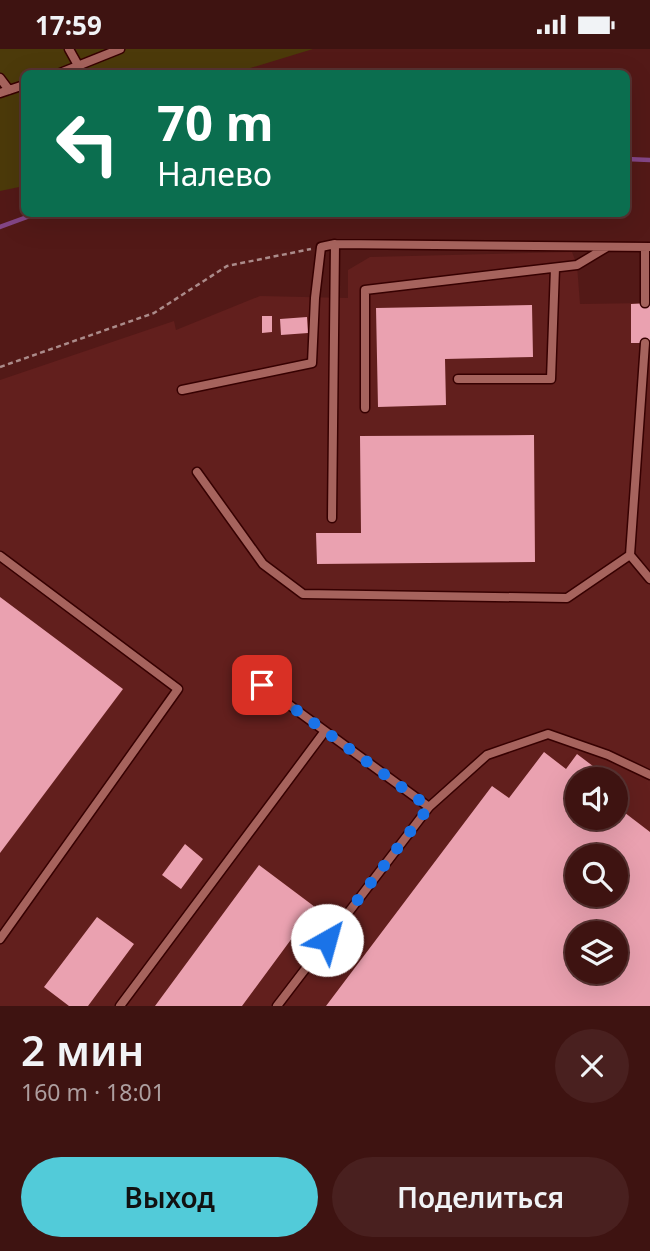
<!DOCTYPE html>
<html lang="ru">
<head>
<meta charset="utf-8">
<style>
	body { margin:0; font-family:"Noto Sans",sans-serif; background:#49201f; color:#f1f3f6; height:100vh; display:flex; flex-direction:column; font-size:26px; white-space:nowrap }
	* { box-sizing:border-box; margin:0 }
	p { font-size:23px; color:#ad9e9f }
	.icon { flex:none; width:38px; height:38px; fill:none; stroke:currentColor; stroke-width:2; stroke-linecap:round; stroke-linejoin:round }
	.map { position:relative; height:957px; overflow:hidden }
	.panel { display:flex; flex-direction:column; background:#3e1311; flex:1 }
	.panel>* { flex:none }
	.banner { position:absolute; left:21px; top:21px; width:609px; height:147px; border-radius:10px; box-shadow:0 7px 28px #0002,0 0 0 2px #573231; background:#0b6e4f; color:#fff; overflow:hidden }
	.fabs { position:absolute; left:565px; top:718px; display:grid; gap:14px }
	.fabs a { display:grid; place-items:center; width:63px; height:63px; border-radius:50%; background:#3e1311; box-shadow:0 7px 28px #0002,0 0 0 2px #573231; font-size:35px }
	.pin { position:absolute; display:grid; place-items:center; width:60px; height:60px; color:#fff; margin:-30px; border-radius:14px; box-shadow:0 4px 10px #0006 }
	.me { position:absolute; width:77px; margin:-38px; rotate:38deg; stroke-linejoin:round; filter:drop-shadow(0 0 5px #0008) }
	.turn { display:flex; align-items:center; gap:24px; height:147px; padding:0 21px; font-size:32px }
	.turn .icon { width:91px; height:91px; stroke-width:2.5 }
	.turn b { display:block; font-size:49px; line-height:60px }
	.round { display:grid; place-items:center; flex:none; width:74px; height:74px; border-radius:37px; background:#49201f }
	.head { display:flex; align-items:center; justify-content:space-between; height:119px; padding:0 21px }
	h1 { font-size:42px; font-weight:600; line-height:52px }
	.action { display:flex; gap:14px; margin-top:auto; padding:14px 21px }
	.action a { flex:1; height:80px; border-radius:42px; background:#52cbd9; color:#111; font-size:28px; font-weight:600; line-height:80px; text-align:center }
	.action a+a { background:#49201f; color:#f1f3f6 }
	.status { display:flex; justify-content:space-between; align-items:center; height:49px; padding:0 35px; background:#3e1311; direction:ltr }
	.status svg { height:19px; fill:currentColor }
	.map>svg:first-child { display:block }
	.built { fill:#621f1d; fill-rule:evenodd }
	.green { fill:#4c3a0a }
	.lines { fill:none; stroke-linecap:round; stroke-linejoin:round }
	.stream { stroke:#834686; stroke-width:4.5 }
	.building { fill:#eaa1b0; fill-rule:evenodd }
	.lane-casing { stroke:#360001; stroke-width:11 }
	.path { stroke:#ab8b8a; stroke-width:2.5; stroke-dasharray:5 3.5; stroke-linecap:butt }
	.lane { stroke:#a6635d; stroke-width:8 }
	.route { stroke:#1a73e8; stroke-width:12; stroke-dasharray:0 21.6 }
</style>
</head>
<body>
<div class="status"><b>17:59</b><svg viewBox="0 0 49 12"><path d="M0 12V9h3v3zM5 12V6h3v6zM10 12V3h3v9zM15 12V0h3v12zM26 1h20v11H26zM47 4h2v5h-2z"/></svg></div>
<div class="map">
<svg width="650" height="957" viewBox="0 0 650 957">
	<rect width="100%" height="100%" fill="#531917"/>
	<path class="built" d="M572 203 577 216 580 255 650 254V957H0V331L174 272 176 281 260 247 348 249V221L370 208ZM578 730H616V768H578ZM578 807H616V845H578ZM578 884H616V922H578Z"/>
	<path class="green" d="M0 0H313L234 24H24V137L0 142Z"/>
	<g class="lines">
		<path class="stream" d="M626 110 650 111
			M0 178 38 164"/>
	</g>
	<path class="building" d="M650 254V294H631V255Z
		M532 256 533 308 445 310 446 356 378 358 376 259Z
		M262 267H272V283L262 284Z
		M307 268 308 284 281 286 280 270Z
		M534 386 535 513 317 515 316 484H361L360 387Z
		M0 548 123 640 0 804Z
		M544 703 566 720 577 705 610 730H578V768H616V757L650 783V957H326L492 737 509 749ZM578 807H616V845H578ZM578 884H616V922H578Z
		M185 795 203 810 181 840 162 826Z
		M259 816 315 858 242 957H155Z
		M97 868 134 895 88 957H69L44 938Z"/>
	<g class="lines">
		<defs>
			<path id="lane" d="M69 0 79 18
				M60 24 120 0
				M0 29 9 41
				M0 44 24 36
				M645 254V198
				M458 330H551L555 219
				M182 341 312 314 315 249 321 198 335 195 650 198
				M365 359V241L577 216 607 198
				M197 423 263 515 303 545 567 549 630 506 645 294
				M332 469 335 195
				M630 506 650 530
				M0 507 178 640 0 890
				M262 636 429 758
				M120 957 325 682
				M277 957 429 758 487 706 548 685 608 706 650 726"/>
		</defs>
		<use href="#lane" class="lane-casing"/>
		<path class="path" d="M0 318 154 264 227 217 311 200"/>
		<use href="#lane" class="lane"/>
	</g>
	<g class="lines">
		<path class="route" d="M262 636 429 758 327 891"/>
	</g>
</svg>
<div class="fabs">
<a><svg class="icon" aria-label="sound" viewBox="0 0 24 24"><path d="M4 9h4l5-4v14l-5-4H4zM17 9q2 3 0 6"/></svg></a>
<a><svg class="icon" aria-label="search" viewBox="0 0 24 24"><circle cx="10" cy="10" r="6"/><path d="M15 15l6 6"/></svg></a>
<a><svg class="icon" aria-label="layers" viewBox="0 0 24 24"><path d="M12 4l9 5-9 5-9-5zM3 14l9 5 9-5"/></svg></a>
</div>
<div class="pin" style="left:262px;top:636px;background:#d93025"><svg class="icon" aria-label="arrive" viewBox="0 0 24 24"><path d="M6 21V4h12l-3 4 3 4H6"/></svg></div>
<svg class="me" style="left:327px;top:891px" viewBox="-20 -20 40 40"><circle r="19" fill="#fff"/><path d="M0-13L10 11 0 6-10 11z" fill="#1a73e8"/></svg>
<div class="banner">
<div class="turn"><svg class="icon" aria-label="left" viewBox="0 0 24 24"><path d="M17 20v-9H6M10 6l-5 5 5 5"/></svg><div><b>70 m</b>Налево</div></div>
</div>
</div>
<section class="panel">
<div class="head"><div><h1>2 мин</h1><p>160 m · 18:01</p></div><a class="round"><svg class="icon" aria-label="close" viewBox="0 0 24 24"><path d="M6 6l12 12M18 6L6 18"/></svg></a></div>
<div class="action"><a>Выход</a><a>Поделиться</a></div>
</section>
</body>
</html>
